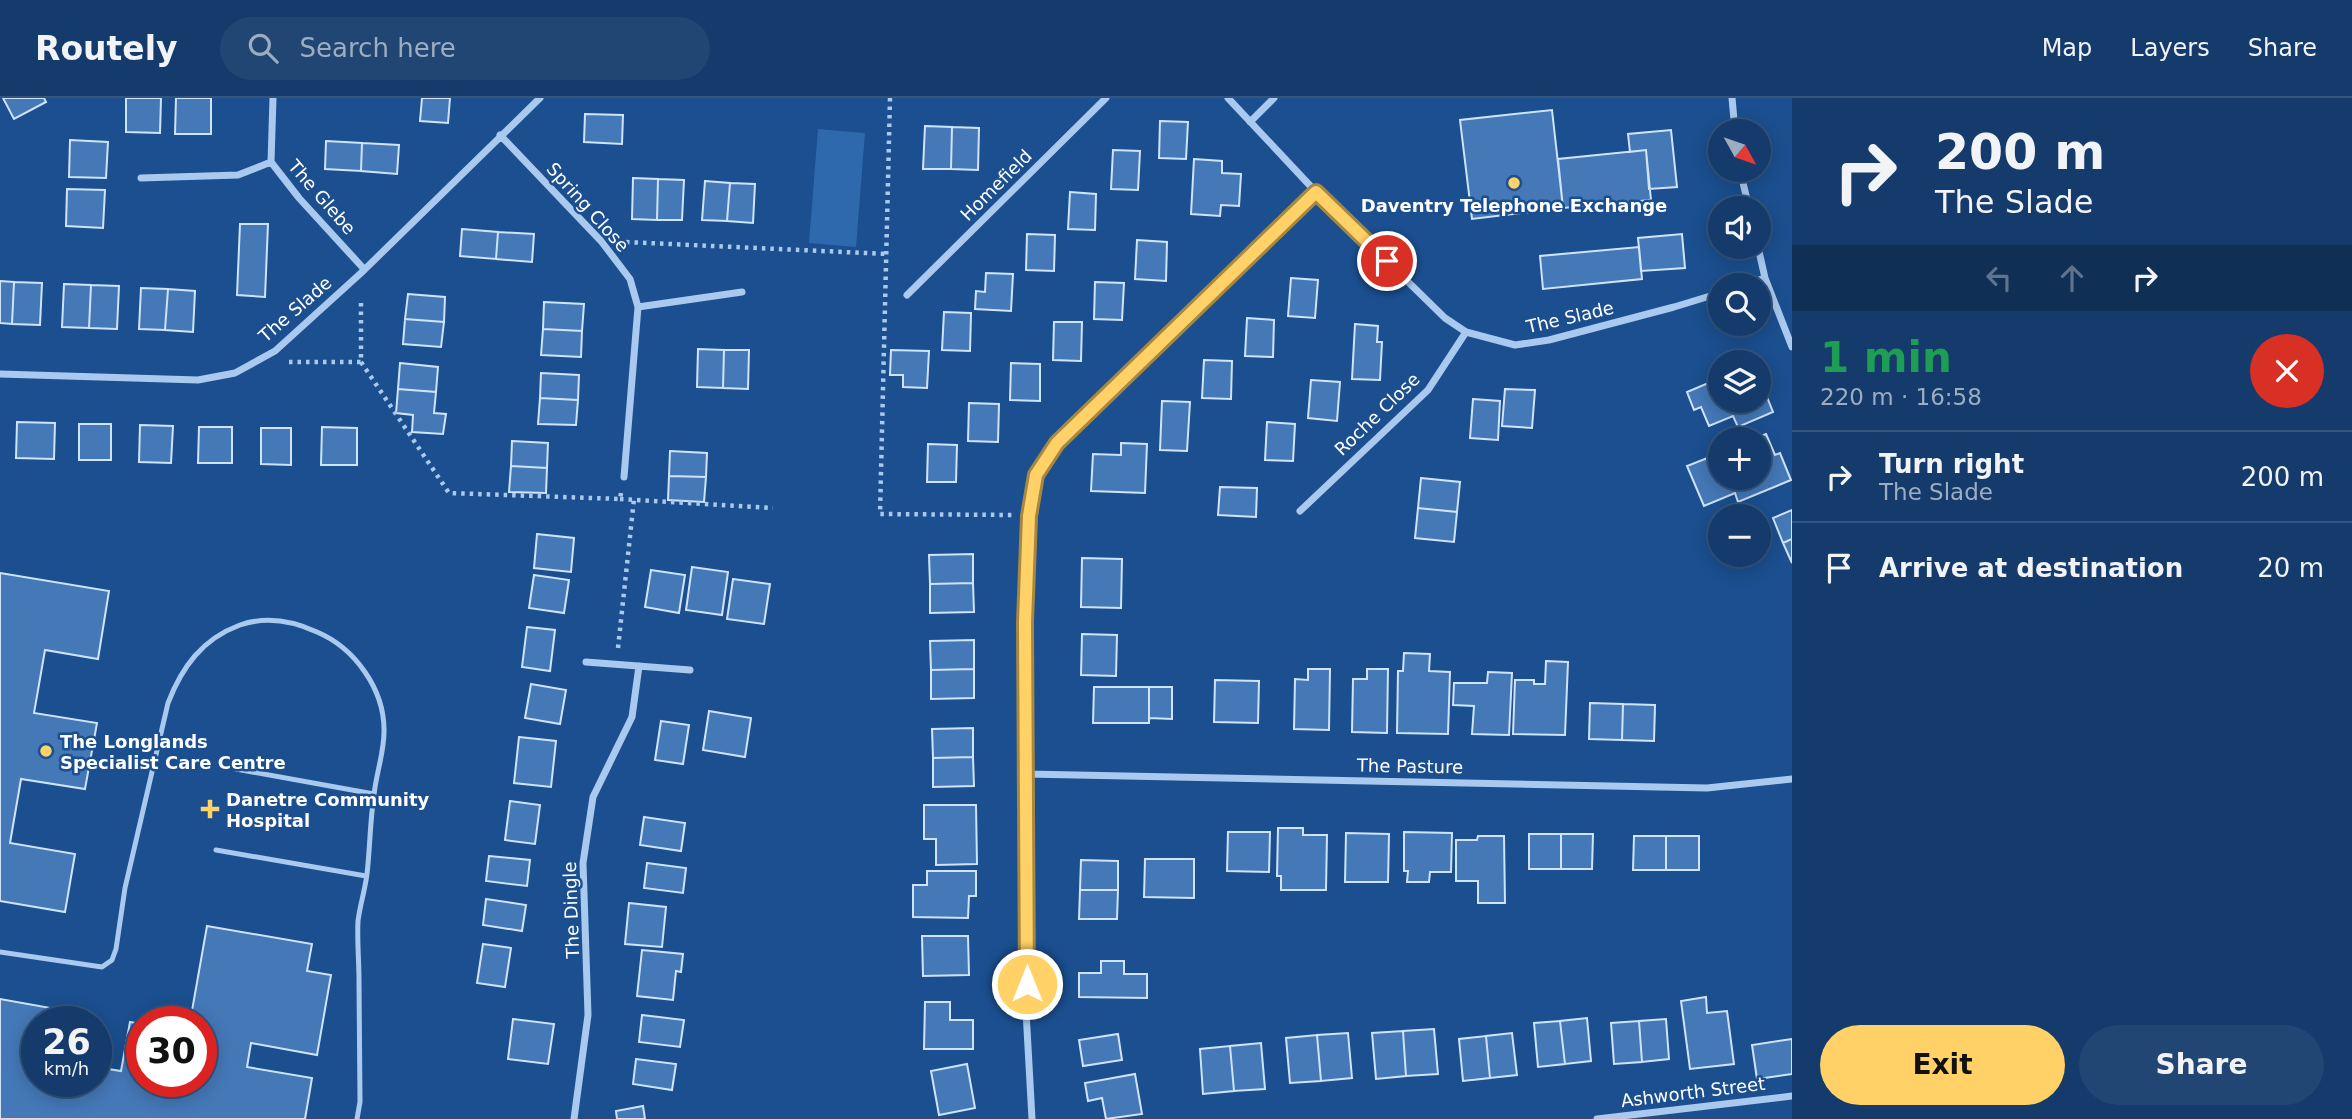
<!DOCTYPE html>
<html lang="en">
<head>
<meta charset="utf-8">
<style>
	body { margin:0; font-family:"DejaVu Sans",sans-serif; background:#214673; color:#f1f3f6; height:100vh; display:flex; flex-direction:column; font-size:26px; white-space:nowrap }
	* { box-sizing:border-box; margin:0 }
	p { font-size:23px; color:#9dadc1 }
	.icon { flex:none; width:38px; height:38px; fill:none; stroke:currentColor; stroke-width:2; stroke-linecap:round; stroke-linejoin:round }
	.map { position:relative; flex:1; overflow:hidden }
	.side { display:flex; flex-direction:column; background:#143b6b; width:560px }
	.side>* { flex:none }
	.banner { background:#143b6b; color:#f1f3f6; overflow:hidden }
	.needle { width:46px; rotate:130deg }
	.buttons { position:absolute; left:1708px; top:21px; display:grid; gap:14px }
	.buttons a { display:grid; place-items:center; width:63px; height:63px; border-radius:50%; background:#143b6b; box-shadow:0 4px 18px #0003,0 0 0 2px #33557e; font-size:35px }
	.speed { position:absolute; left:21px; top:908px; display:flex; gap:14px; font-size:35px; font-weight:700; text-align:center }
	.speed>* { display:grid; place-content:center; width:91px; height:91px; border-radius:50%; background:#143b6b; box-shadow:0 4px 18px #0003,0 0 0 2px #33557e; line-height:1 }
	.speed small { font-size:18px; font-weight:400 }
	.speed .limit { border:10px solid #d22; background:#fff; color:#111 }
	.pin { position:absolute; display:grid; place-items:center; width:60px; height:60px; color:#fff; margin:-30px; border:4px solid #fff; border-radius:50%; box-shadow:0 2px 7px #0007 }
	.me { position:absolute; width:77px; margin:-38px; rotate:0deg; stroke-linejoin:round; filter:drop-shadow(0 0 5px #0008) }
	.turn { display:flex; align-items:center; gap:24px; height:147px; padding:0 28px; font-size:32px }
	.turn .icon { width:91px; height:91px; stroke-width:2.5 }
	.turn b { display:block; font-size:49px; line-height:60px }
	.lanes { display:flex; align-items:center; height:66px; padding:0 28px; background:#0003; justify-content:center; gap:35px; direction:ltr }
	.lanes .off { opacity:.35 }
	.round { display:grid; place-items:center; flex:none; width:74px; height:74px; border-radius:37px; background:#214673 }
	.overview { display:flex; align-items:center; justify-content:space-between; height:119px; padding:0 28px }
	h1 { font-size:42px; font-weight:600; line-height:52px; color:#1e9e55 }
	.button { display:flex; gap:14px; margin-top:auto; padding:14px 28px }
	.button a { flex:1; height:80px; border-radius:42px; background:#ffd166; color:#111; font-size:28px; font-weight:600; line-height:80px; text-align:center }
	.button a+a { background:#214673; color:#f1f3f6 }
	ul { padding:0; list-style:none }
	li { display:flex; align-items:center; gap:21px; height:91px; padding:0 28px; border-top:2px solid #33557e }
	li div { flex:1 }
	li b { display:block; font-size:26px }
	li em { font-style:normal }
	header { display:flex; align-items:center; gap:42px; box-sizing:border-box; height:98px; padding:0 35px; background:#143b6b; border-bottom:2px solid #33557e }
	header strong { font-size:33px }
	nav { display:flex; gap:38px; margin-inline-start:auto; font-size:24px }
	.search { width:490px; height:63px; background:#214673; display:flex; align-items:center; gap:18px; box-sizing:border-box; padding:0 24px; border-radius:38px; color:#9dadc1; font-size:26px }
	main { display:flex; flex:1; min-height:0 }
	.map>svg:first-child { display:block }
	.green { fill:#2e69ad }
	.building { fill:#4478b7; stroke:#cfe3fa; stroke-width:2 }
	.lines { fill:none; stroke-linecap:round; stroke-linejoin:round }
	.path { stroke:#a9c9ee; stroke-width:4.5; stroke-dasharray:3.5 5; stroke-linecap:butt }
	.lane { stroke:#a9c9ee; stroke-width:5 }
	.street { stroke:#a9c9ee; stroke-width:7 }
	.route-casing { stroke:#a68842; stroke-width:18 }
	.route { stroke:#ffd166; stroke-width:12 }
	.poi-dot { fill:#ffd166; stroke:#1b4f8f; stroke-width:2.5 }
	.labels { text-anchor:middle; dominant-baseline:central; stroke-width:5; stroke-linejoin:round; paint-order:stroke }
	.street-label { font-size:18px; fill:#fff; stroke:#1b4f8f }
	.poi-label { font-size:18px; font-weight:bold; fill:#fff; stroke:#1b4f8f; text-anchor:start }
</style>
</head>
<body>
<header>
<strong>Routely</strong>
<div class="search"><svg class="icon" aria-label="search" viewBox="0 0 24 24"><circle cx="10" cy="10" r="6"/><path d="M15 15l6 6"/></svg>Search here</div>
<nav><a>Map</a><a>Layers</a><a>Share</a></nav>
</header>
<main>
<div class="map">
<svg width="1792" height="1021" viewBox="0 0 1792 1021">
	<rect width="100%" height="100%" fill="#1b4f8f"/>
	<path class="green" d="M818 31 865 35 856 149 809 145Z"/>
	<path class="building" d="M3 0H44L46 4 14 21Z
		M126 0H161L160 35 126 34Z
		M176 0H211V36H175Z
		M422 0H450L448 25 420 23Z
		M1552 12 1563 110 1472 121 1460 22Z
		M585 16 623 17 622 46 584 44Z
		M1160 23 1188 24 1186 61 1159 60Z
		M925 28 952 29 951 71H923Z
		M952 29 979 30 978 72 951 71Z
		M1671 32 1677 89 1649 91 1646 52 1630 54 1628 36Z
		M70 42 108 44 106 80 69 79Z
		M326 43 362 45 361 73 325 71Z
		M362 45 399 47 397 76 361 73Z
		M1113 52 1140 53 1138 92 1111 91Z
		M1646 52 1651 102 1563 110 1558 61Z
		M1194 61 1222 63V75L1241 76 1239 108 1221 107 1220 118 1191 116Z
		M633 80 658 81 657 122 632 121Z
		M658 81 684 82 682 122H657Z
		M705 83 730 85 727 123 702 122Z
		M730 85 755 86 753 125 727 123Z
		M67 91 105 92 103 130 66 128Z
		M1070 94 1096 96 1095 132 1068 131Z
		M240 126H268L265 199 237 197Z
		M462 131 498 134 496 161 460 158Z
		M498 134 534 136 532 164 496 161Z
		M1027 136 1055 137 1054 173 1026 172Z
		M1682 136 1685 170 1641 173 1638 140Z
		M1137 142 1167 144 1166 183 1135 181Z
		M1639 149 1642 181 1543 191 1540 158Z
		M986 175 1013 176 1011 213 975 211 976 193 985 194Z
		M1291 180 1318 182 1315 220 1288 218Z
		M0 183 14 184 12 226 0 225Z
		M14 184 42 185 40 227 12 226Z
		M1095 184 1124 185 1122 222 1094 221Z
		M64 186 91 187 89 230 62 229Z
		M91 187 119 188 117 231 89 230Z
		M141 190 168 191 165 232 139 231Z
		M168 191 195 193 193 234 165 232Z
		M408 196 445 199 444 224 405 221Z
		M544 204 584 206 582 233 543 231Z
		M944 214 971 215 970 253 942 252Z
		M1247 220 1274 222 1273 259 1245 258Z
		M405 221 444 224 441 249 403 246Z
		M1054 224H1082L1081 263 1053 262Z
		M1355 226 1378 228 1377 244H1382L1380 282 1352 281Z
		M543 231 582 233 581 259 541 257Z
		M698 251 724 252 723 290 697 289Z
		M724 252H749L748 291 723 290Z
		M891 252 929 253 927 290 903 289V277H890Z
		M1204 262 1232 263 1231 301 1202 300Z
		M400 265 438 269 436 294 398 291Z
		M1011 265 1040 266V303L1010 302Z
		M541 275 579 277 578 302 540 300Z
		M1720 280V303H1759V295L1765 294 1773 314 1738 329 1733 318 1709 328 1701 309 1694 312 1687 294Z
		M1311 282 1340 284 1337 323 1308 320Z
		M398 291 436 294 434 315 446 316 443 336 412 334 413 317 396 315Z
		M1505 291 1535 292 1532 330 1502 328Z
		M540 300 578 302 576 327 538 326Z
		M1473 301 1500 303 1498 342 1470 340Z
		M1162 303 1190 304 1187 353 1160 352Z
		M969 305 999 306 998 344 968 343Z
		M17 324 55 325 54 361 16 360Z
		M1267 324 1295 326 1293 363 1265 362Z
		M79 326H111V362H79Z
		M140 327 173 328 171 365 139 364Z
		M199 329H232V365H198Z
		M322 329 357 330V367H321Z
		M261 330H291V367L261 366Z
		M1766 336 1775 357 1780 355 1791 382 1738 404 1735 395 1704 408 1687 368 1720 355V380H1759V341H1753Z
		M512 343 548 345 547 370 511 368Z
		M1121 345 1147 346 1145 395 1091 393 1093 356 1121 357Z
		M928 346 957 347 956 384H927Z
		M670 353 707 355 706 379 669 378Z
		M511 368 547 370 546 395 509 394Z
		M669 378 706 379 704 404 668 402Z
		M1421 380 1460 384 1457 414 1418 410Z
		M1220 389 1257 390 1256 419 1218 417Z
		M1418 410 1457 414 1454 444 1415 440Z
		M1792 412V441L1783 445 1773 420Z
		M537 436 574 440 571 474 534 470Z
		M1792 441V465L1783 445Z
		M973 456V485L930 486 929 457Z
		M1082 460 1122 461 1121 510 1081 509Z
		M692 469 728 474 722 517 686 512Z
		M651 472 685 477 679 515 645 509Z
		M0 475 109 493 98 561 45 552 34 615 97 625 85 691 21 681 10 745 75 756 65 814 0 803Z
		M534 477 569 482 564 515 529 510Z
		M733 481 770 486 764 526 727 521Z
		M973 485 974 514 930 515V486Z
		M527 529 555 532 550 573 522 569Z
		M1082 536 1117 537 1116 578 1081 577Z
		M974 542V571L931 572 930 543Z
		M1404 555 1430 556 1429 573 1450 574 1448 636 1397 635 1398 573H1403Z
		M1546 563 1568 564 1565 637 1513 636 1515 582H1534V586H1545Z
		M974 571V600L931 601V572Z
		M1308 571H1330L1329 632 1294 631 1295 581 1308 582Z
		M1367 571H1388L1387 635 1352 634 1353 581H1367Z
		M1488 574 1512 575 1509 637 1472 636 1474 608 1453 607 1454 585H1487Z
		M1215 582 1259 583 1258 625 1214 624Z
		M531 586 566 592 560 626 525 620Z
		M1094 589H1149V625H1093Z
		M1149 589H1172V621L1149 620Z
		M1590 605 1623 606 1622 642 1589 641Z
		M1623 606 1655 607 1654 643 1622 642Z
		M709 613 751 620 745 659 703 652Z
		M661 623 689 627 683 666 655 662Z
		M973 630V659L933 660 932 631Z
		M519 639 556 643 551 689 514 685Z
		M973 659 974 688 933 689V660Z
		M510 703 540 707 535 746 505 742Z
		M924 707H976L977 766 936 767V741H924Z
		M644 719 685 725 681 753 640 747Z
		M1278 730H1303V737H1327L1326 792H1281V778H1277Z
		M1228 734H1270L1269 774 1227 773Z
		M1404 734 1452 735 1451 774H1430L1429 784H1407L1408 773H1404Z
		M1346 735 1389 736 1388 784H1345Z
		M1529 736H1561V771H1529Z
		M1561 736H1593L1592 771H1561Z
		M1478 738H1504L1505 805H1478V783H1456V742H1477Z
		M1634 738H1666V772H1633Z
		M1666 738H1699V772H1666Z
		M489 758 530 762 527 788 486 783Z
		M1145 761H1194V800L1144 799Z
		M1081 762 1118 763V792H1080Z
		M647 765 686 770 683 795 644 790Z
		M927 773H976V798H969L968 820 913 819V787H927Z
		M1080 792H1118L1117 821H1079Z
		M486 801 526 807 522 833 483 827Z
		M629 805 666 809 662 849 625 846Z
		M207 828 312 846 307 873 331 877 317 957 251 945 247 969 312 980 305 1021H0V901L84 916 82 924H37V984H96V969L121 973 130 924 142 926V984H201V924H190Z
		M922 838H968L969 877 923 878Z
		M483 846 511 850 505 889 477 885Z
		M642 852 683 856 681 874 676 873 673 902 637 898Z
		M1101 863H1124V876H1147V900L1079 899V875H1101Z
		M1706 899 1707 915 1727 913 1734 966 1690 971 1681 903Z
		M925 904H950V922H973V951H924Z
		M642 917 684 922 680 949 639 944Z
		M1587 920 1591 963 1565 966 1560 923Z
		M513 921 554 926 548 966 508 961Z
		M1666 921 1669 961 1642 964 1639 923Z
		M1560 923 1565 966 1538 969 1534 925Z
		M1639 923 1642 964 1614 966 1611 925Z
		M1434 931 1438 976 1406 978 1403 933Z
		M1403 933 1406 978 1376 981 1372 935Z
		M1348 935 1352 980 1321 983 1317 937Z
		M1512 935 1517 977 1490 980 1486 938Z
		M1118 936 1122 962 1083 968 1079 942Z
		M1317 937 1321 983 1290 985 1286 940Z
		M1486 938 1490 980 1463 983 1459 941Z
		M1792 941V976L1757 981 1752 947Z
		M1261 945 1265 991 1234 993 1230 948Z
		M1230 948 1234 993 1203 996 1200 951Z
		M636 961 676 966 672 992 633 986Z
		M967 966 975 1010 939 1017 931 973Z
		M1135 976 1142 1016 1106 1021 1102 1000 1088 1003 1085 985Z
		M643 1008 645 1021H617L616 1013Z"/>
	<g class="lines">
		<path class="path" d="M890 0 880 416 1013 417
			M626 144 887 156
			M289 264H361V200
			M361 264 449 395 620 401 621 395
			M620 401 773 410
			M618 550 634 401"/>
		<path class="lane" d="M236 671 374 696
			M216 752 366 778
			M0 854 102 869 112 862 116 851 125 790 168 605C182 569 202 541 240 527 266 518 293 523 317 534 355 550 385 592 384 634 384 655 376 676 374 697 370 723 370 750 367 776 365 792 360 807 358 823 357 842 359 863 359 882 359 922 360 963 360 1004L357 1021"/>
		<path class="street" d="M273 0 271 64 299 100 364 171
			M1228 0 1316 94 1445 220 1466 234 1515 247 1549 242 1674 209 1720 195
			M1732 0 1735 33
			M1250 24 1274 0
			M500 37 601 143 630 181 638 209 624 379
			M1740 72 1749 110
			M141 80 238 77 271 64
			M1758 149 1765 180 1792 249
			M1743 187 1765 180
			M907 197 1106 0
			M638 209 742 194
			M0 276 198 282 235 275 275 253 361 175 540 0
			M1300 413 1428 292 1466 234
			M586 564 690 572
			M1027 676 1707 690 1792 681
			M574 1021 588 917 583 765 593 699 632 619 639 568
			M1032 1021 1026 913 1025 524 1029 418 1036 377 1057 345 1316 94
			M1597 1021 1792 998"/>
	</g>
	<g class="lines">
		<defs>
			<path id="route" d="M1027 886 1025 524 1029 418 1036 377 1057 345 1316 94 1387 163"/>
		</defs>
		<use href="#route" class="route-casing"/>
		<use href="#route" class="route"/>
	</g>
	<g class="poi-dot">
		<circle cx="1514" cy="85" r="7"/>
		<circle cx="46" cy="653" r="7"/>
		<path d="M206.5 700.5h7v7h7v7h-7v7h-7v-7h-7v-7h7z"/>
	</g>
	<g class="labels">
		<g class="street-label">
			<text transform="translate(996 87) rotate(-45)">Homefield</text>
			<text transform="translate(322 99) rotate(49)">The Glebe</text>
			<text transform="translate(588 109) rotate(48)">Spring Close</text>
			<text transform="translate(295 211) rotate(-41)">The Slade</text>
			<text transform="translate(1570 219) rotate(-13)">The Slade</text>
			<text transform="translate(1377 316) rotate(-44)">Roche Close</text>
			<text transform="translate(1410 668) rotate(1)">The Pasture</text>
			<text transform="translate(571 812) rotate(-92)">The Dingle</text>
			<text transform="translate(1693 994) rotate(-7)">Ashworth Street</text>
		</g>
		<g class="poi-label">
			<text x="1514" y="107" text-anchor="middle">Daventry Telephone Exchange</text>
			<text x="60" y="643">The Longlands<tspan x="60" dy="21">Specialist Care Centre</tspan></text>
			<text x="226" y="701">Danetre Community<tspan x="226" dy="21">Hospital</tspan></text>
		</g>
	</g>
</svg>
<div class="buttons">
<a><svg class="needle" viewBox="-14 -14 28 28"><path d="M0-13l5 13h-10z" fill="#e53935"/><path d="M0 13l5-13h-10z" fill="#9dadc1"/></svg></a>
<a><svg class="icon" aria-label="sound" viewBox="0 0 24 24"><path d="M4 9h4l5-4v14l-5-4H4zM17 9q2 3 0 6"/></svg></a>
<a><svg class="icon" aria-label="search" viewBox="0 0 24 24"><circle cx="10" cy="10" r="6"/><path d="M15 15l6 6"/></svg></a>
<a><svg class="icon" aria-label="layers" viewBox="0 0 24 24"><path d="M12 4l9 5-9 5-9-5zM3 14l9 5 9-5"/></svg></a>
<a>+</a>
<a>−</a>
</div>
<div class="speed"><div>26<small>km/h</small></div><div class="limit">30</div></div>
<div class="pin" style="left:1387px;top:163px;background:#d93025"><svg class="icon" aria-label="arrive" viewBox="0 0 24 24"><path d="M6 21V4h12l-3 4 3 4H6"/></svg></div>
<svg class="me" style="left:1027px;top:886px" viewBox="-20 -20 40 40"><circle r="17" fill="#ffd166" stroke="#fff" stroke-width="3"/><path d="M0-11L8 9 0 5-8 9z" fill="#fff"/></svg>
</div>
<section class="side">
<div class="banner">
<div class="turn"><svg class="icon" aria-label="right" viewBox="0 0 24 24"><path d="M7 20v-9h11M14 6l5 5-5 5"/></svg><div><b>200 m</b>The Slade</div></div>
<div class="lanes"><svg class="icon off" aria-label="left" viewBox="0 0 24 24"><path d="M17 20v-9H6M10 6l-5 5 5 5"/></svg><svg class="icon off" aria-label="ahead" viewBox="0 0 24 24"><path d="M12 20V5M6 11l6-6 6 6"/></svg><svg class="icon" aria-label="right" viewBox="0 0 24 24"><path d="M7 20v-9h11M14 6l5 5-5 5"/></svg></div>
</div>
<div class="overview"><div><h1>1 min</h1><p>220 m · 16:58</p></div><a class="round" style="background:#d93025;color:#fff"><svg class="icon" aria-label="close" viewBox="0 0 24 24"><path d="M6 6l12 12M18 6L6 18"/></svg></a></div>
<ul>
<li><svg class="icon" aria-label="right" viewBox="0 0 24 24"><path d="M7 20v-9h11M14 6l5 5-5 5"/></svg><div><b>Turn right</b><p>The Slade</p></div><em>200 m</em></li>
<li><svg class="icon" aria-label="arrive" viewBox="0 0 24 24"><path d="M6 21V4h12l-3 4 3 4H6"/></svg><div><b>Arrive at destination</b></div><em>20 m</em></li>
</ul>
<div class="button"><a>Exit</a><a>Share</a></div>
</section>
</main>
</body>
</html>
